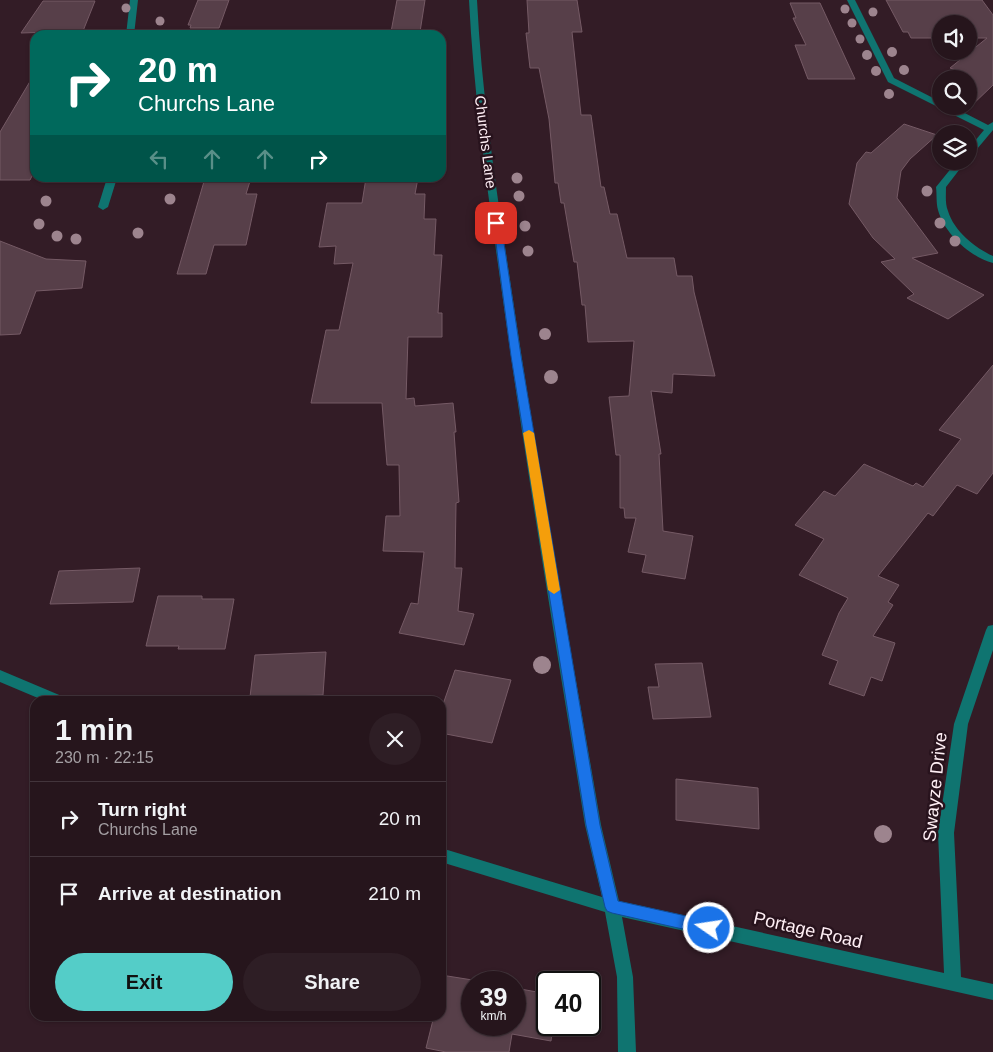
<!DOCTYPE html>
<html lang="en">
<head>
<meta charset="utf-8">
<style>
	body { margin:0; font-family:Helvetica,sans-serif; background:#2e1e25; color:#f1f3f6; height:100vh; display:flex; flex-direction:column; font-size:19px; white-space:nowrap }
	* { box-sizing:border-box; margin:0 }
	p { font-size:16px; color:#a49fa3 }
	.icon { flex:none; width:28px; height:28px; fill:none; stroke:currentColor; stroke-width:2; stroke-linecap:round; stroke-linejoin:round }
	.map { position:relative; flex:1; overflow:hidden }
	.drawer { position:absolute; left:30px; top:696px; width:416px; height:325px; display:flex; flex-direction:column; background:#26151c; border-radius:15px; box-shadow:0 1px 4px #0004,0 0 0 1px #42343b }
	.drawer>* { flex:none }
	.banner { position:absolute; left:30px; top:30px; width:416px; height:152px; border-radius:15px; box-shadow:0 1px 4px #0004,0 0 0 1px #42343b; background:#00695c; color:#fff; overflow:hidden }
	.fabs { position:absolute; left:932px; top:15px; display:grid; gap:10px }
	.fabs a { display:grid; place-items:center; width:45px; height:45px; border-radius:50%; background:#26151c; box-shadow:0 1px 4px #0004,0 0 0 1px #42343b; font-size:25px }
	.speed { position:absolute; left:461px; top:971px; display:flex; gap:10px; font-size:25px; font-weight:700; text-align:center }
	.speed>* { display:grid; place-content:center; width:65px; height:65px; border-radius:50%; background:#26151c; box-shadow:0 1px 4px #0004,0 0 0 1px #42343b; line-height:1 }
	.speed small { font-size:12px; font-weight:400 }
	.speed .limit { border:2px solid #111; border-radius:8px; background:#fff; color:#111 }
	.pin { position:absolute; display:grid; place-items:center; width:42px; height:42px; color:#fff; margin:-21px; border-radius:10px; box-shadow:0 2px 8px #0006 }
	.me { position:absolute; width:55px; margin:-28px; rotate:283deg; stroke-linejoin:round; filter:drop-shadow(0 0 4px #0008) }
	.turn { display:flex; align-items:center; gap:18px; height:105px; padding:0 25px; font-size:22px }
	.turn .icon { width:65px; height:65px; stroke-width:2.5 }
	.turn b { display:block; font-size:35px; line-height:42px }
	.lanes { display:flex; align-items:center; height:48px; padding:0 25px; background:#0003; justify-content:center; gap:25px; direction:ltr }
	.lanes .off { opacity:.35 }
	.round { display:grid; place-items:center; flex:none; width:52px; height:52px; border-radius:26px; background:#2e1e25 }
	.overview { display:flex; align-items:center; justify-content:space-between; height:85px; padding:0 25px }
	h1 { font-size:30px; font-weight:700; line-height:38px }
	.button { display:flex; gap:10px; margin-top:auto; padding:10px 25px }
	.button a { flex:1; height:58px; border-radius:30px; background:#54cdc8; color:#111; font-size:20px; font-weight:700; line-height:58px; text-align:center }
	.button a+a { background:#2e1e25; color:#f1f3f6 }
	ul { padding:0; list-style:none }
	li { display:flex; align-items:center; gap:15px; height:75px; padding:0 25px; border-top:1px solid #42343b }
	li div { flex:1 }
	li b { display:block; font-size:19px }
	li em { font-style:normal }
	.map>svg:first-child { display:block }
	.building { fill:#573f49; stroke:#755a65 }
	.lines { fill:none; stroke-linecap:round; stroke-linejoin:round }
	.minor { fill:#0f7470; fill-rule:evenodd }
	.tree { fill:#9d848e }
	.route { fill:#1a73e8; stroke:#114b97 }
	.slow { fill:#f59e0b }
	.labels { text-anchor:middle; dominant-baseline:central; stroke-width:5; stroke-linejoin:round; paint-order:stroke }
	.street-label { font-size:15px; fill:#ffeff5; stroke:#28131d }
	.near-street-label { font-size:18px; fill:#ffeff5; stroke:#28131d }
</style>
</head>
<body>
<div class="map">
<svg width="993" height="1052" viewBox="0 0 993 1052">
	<rect width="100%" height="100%" fill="#331c26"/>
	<path class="building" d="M198 0H229L219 28H190L191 25H188Z
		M397 0H425L420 32H391Z
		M527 0H577L582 32H572L581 115H591L601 187H604L610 214H617L627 258H674L677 276H692L694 292 715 376 673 374 672 393 651 391 661 454H659L663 531 693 536 685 579 642 572 646 555 628 552 636 518H625L624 508H620V455H616L609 397 629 396 634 341 588 342 585 305H582L577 262H574L564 203H561L558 183H555L549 119 539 68H530L526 33H529Z
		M886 0H982L993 15V85L969 108V79H949L958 71 950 68 987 38H969V24H941V38H911L908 32H903Z
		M43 1H95L83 31 21 33Z
		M790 3H820L855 79H808L795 45H806L793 18H796Z
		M35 73V170L30 180H0V132Z
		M904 124 937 135 910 159 901 171 897 198 938 253 912 258 984 295 948 319 907 298 914 294 881 262 895 259 873 238 849 204 857 163 866 152 871 153Z
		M205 178H251L246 194H257L246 245H214L206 274H177Z
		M366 178H418L415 194H425L424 219H436L434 255H442L438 313H442V337H408L406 399 414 398 415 406 453 403 456 432H454L459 502 456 503 455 568H462L458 611 474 614 464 645 399 633 411 603 418 604 424 552 383 551 386 516H400L399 465H387L382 403H311L326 330H339L353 263 334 264 336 246 319 247 327 203H362Z
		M0 241 46 259 86 261 82 288 36 291 20 334 0 335Z
		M993 365V473L977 494 957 485 933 516 928 513 878 576 899 585 888 602 893 605 873 636 895 643 882 681 871 677 864 696 829 684 838 661 822 655 839 613 848 598 799 575 824 539 795 525 824 491 835 496 864 464 913 486 916 483 923 487 961 439 939 430Z
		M140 568 133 602 50 604 59 571Z
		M158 596H202V599H234L225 649H178L179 646H146Z
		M326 652 323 695 250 697 255 655Z
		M702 663 711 717 653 719 648 687H659L655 664Z
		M455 670 511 680 492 743 441 733V710Z
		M676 779 758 788 759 829 676 820Z
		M441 975 485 982H472V1025H515V988L548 994V1025H553L551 1041 512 1034 509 1052H446L426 1048 434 1016H441Z"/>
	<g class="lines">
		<path class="minor" d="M130 0H138L134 35H126Z
			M469 0H477C482 101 498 200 513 300 539 475 571 650 601 825L619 901 944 973 938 833 954 724 986 630 988 626 993 625V650L968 724 954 833 961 977 993 984V1000L622 917 633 977 636 1052H618L617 977 605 912 441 862V848L602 897 585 825C557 650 527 475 503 300 489 200 474 101 469 0Z
			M847 0H855L894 78 941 102V106H951L988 125 993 122V130L972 155 969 156V148L984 130 888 82Z
			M957 161H966L946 187C946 195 945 204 948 211 954 231 975 248 993 256V263C970 257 944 233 938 210 936 203 937 195 936 187Z
			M107 178H117L108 207 103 210 98 207Z
			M0 670 64 697 66 701H45L0 682Z"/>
	</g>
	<g class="tree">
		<circle cx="126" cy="8" r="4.5"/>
		<circle cx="845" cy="9" r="4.5"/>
		<circle cx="873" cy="12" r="4.5"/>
		<circle cx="160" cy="21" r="4.5"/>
		<circle cx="852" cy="23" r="4.5"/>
		<circle cx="860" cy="39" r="4.5"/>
		<circle cx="892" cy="52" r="5"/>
		<circle cx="867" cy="55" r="5"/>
		<circle cx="904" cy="70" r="5"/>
		<circle cx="876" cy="71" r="5"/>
		<circle cx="889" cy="94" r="5"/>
		<circle cx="517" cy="178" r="5.5"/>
		<circle cx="927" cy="191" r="5.5"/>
		<circle cx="519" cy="196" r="5.5"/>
		<circle cx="170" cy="199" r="5.5"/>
		<circle cx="46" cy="201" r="5.5"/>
		<circle cx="940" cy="223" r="5.5"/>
		<circle cx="39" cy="224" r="5.5"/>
		<circle cx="525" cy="226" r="5.5"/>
		<circle cx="138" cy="233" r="5.5"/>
		<circle cx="57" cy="236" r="5.5"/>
		<circle cx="76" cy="239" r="5.5"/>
		<circle cx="955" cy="241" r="5.5"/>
		<circle cx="528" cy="251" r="5.5"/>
		<circle cx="545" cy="334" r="6"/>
		<circle cx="551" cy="377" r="7"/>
		<circle cx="542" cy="665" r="9"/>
		<circle cx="883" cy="834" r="9"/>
	</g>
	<path class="route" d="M493 221 501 223 521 356 600 825 618 901 709 921 714 923 716 928 714 933 709 935 612 913 607 911 605 907 586 825 511 356Z"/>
	<path class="slow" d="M529 430 534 433 560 590 554 594 548 590 523 433Z"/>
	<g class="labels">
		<g class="street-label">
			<text transform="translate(486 142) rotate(83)">Churchs Lane</text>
		</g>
		<g class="near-street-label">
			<text transform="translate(935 787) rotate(-84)">Swayze Drive</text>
			<text transform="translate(808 930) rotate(13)">Portage Road</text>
		</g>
	</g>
</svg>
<div class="fabs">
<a><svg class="icon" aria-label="sound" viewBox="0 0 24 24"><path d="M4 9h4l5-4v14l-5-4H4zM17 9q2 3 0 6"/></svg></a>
<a><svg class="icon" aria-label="search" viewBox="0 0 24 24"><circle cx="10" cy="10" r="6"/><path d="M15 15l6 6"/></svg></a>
<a><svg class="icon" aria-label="layers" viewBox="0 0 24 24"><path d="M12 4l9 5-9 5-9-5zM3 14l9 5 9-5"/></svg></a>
</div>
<div class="speed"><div>39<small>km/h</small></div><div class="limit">40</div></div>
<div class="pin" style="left:496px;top:223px;background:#d93025"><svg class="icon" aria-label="arrive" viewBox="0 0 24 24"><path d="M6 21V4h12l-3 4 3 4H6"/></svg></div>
<svg class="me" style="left:709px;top:928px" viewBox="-20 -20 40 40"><circle r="17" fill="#1a73e8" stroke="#fff" stroke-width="3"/><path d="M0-11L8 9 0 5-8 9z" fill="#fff"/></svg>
<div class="banner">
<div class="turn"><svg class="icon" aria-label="right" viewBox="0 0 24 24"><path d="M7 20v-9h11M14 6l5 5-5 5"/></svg><div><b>20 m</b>Churchs Lane</div></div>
<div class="lanes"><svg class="icon off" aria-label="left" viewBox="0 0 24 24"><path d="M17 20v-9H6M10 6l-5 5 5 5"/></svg><svg class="icon off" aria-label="ahead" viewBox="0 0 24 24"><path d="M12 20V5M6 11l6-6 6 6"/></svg><svg class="icon off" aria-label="ahead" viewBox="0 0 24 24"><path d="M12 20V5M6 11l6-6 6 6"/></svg><svg class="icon" aria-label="right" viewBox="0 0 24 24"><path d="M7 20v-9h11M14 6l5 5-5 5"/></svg></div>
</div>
<section class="drawer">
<div class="overview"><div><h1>1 min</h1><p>230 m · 22:15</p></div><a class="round"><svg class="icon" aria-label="close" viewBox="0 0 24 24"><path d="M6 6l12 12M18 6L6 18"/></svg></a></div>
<ul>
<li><svg class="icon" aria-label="right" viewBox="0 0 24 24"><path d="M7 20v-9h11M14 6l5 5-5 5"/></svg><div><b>Turn right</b><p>Churchs Lane</p></div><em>20 m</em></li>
<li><svg class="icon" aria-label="arrive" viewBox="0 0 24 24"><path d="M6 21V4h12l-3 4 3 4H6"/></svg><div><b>Arrive at destination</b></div><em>210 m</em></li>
</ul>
<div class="button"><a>Exit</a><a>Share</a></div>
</section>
</div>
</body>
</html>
